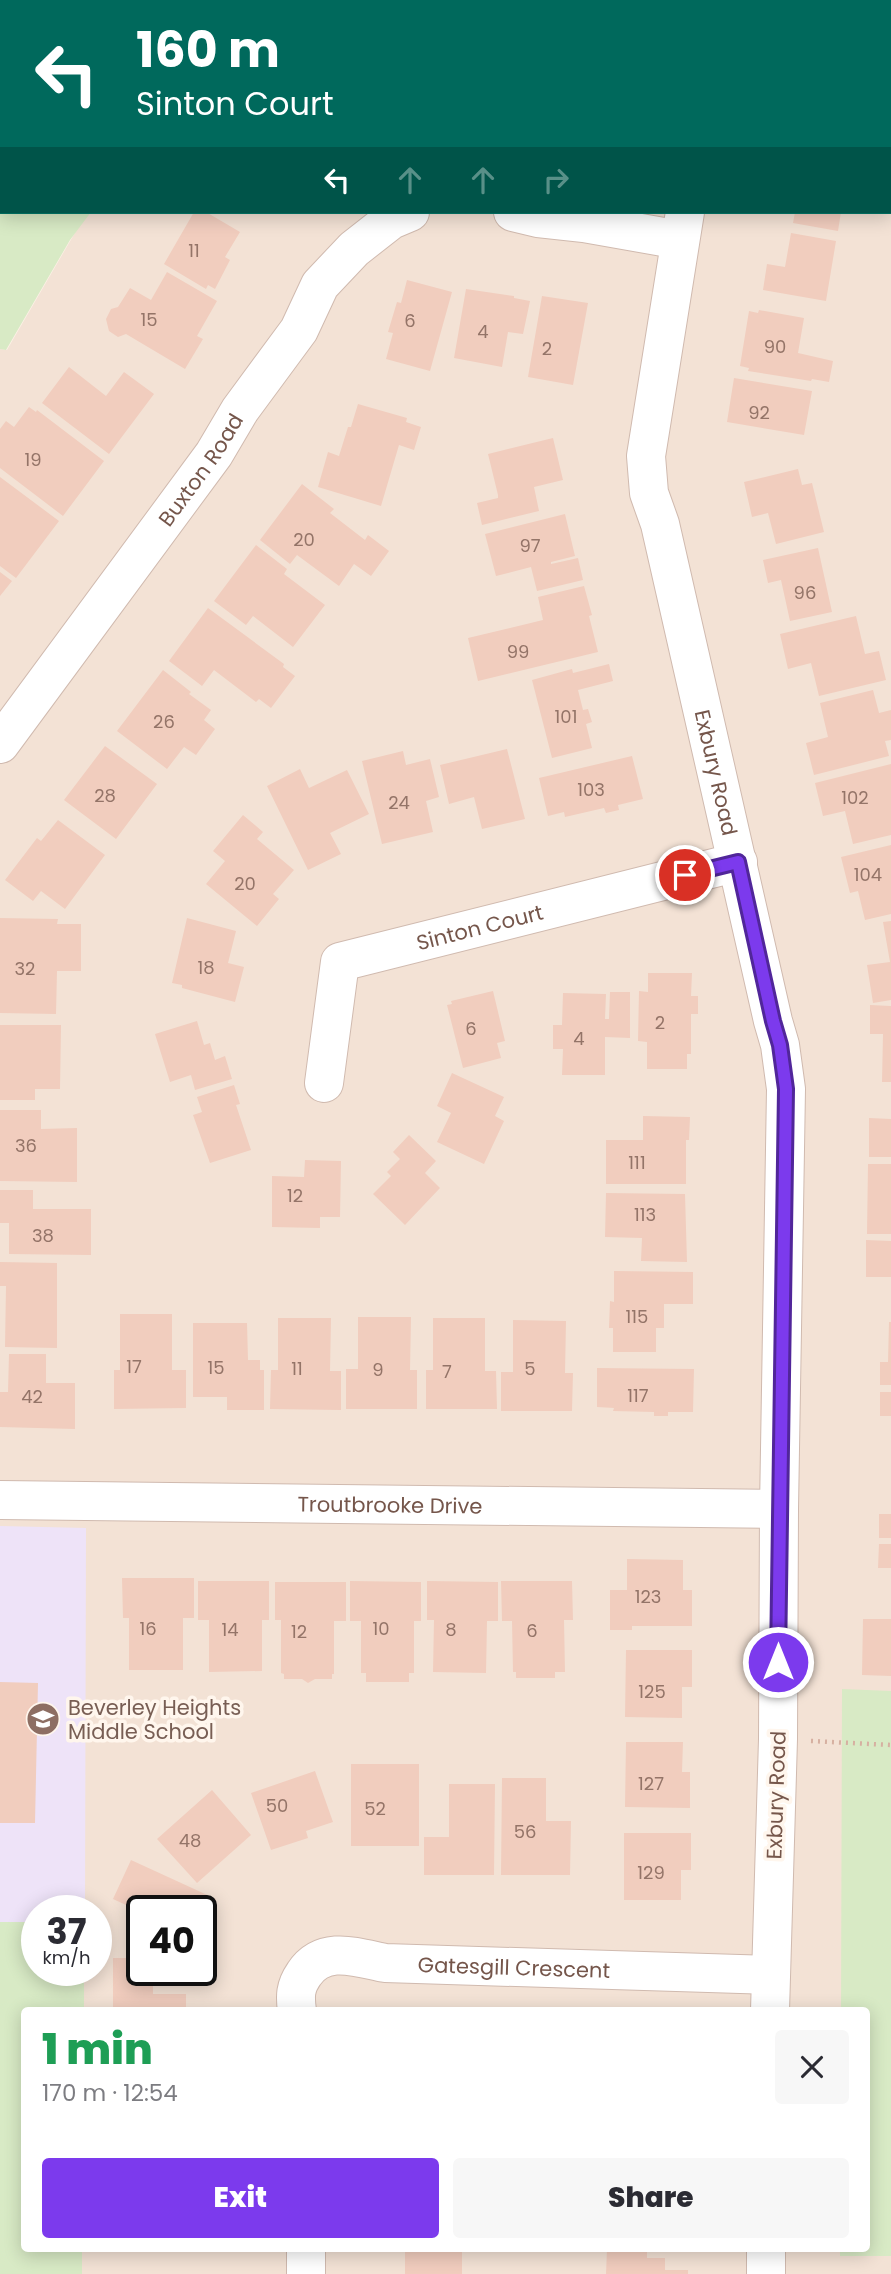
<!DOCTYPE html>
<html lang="en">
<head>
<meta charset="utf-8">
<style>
	body { margin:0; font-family:Poppins,sans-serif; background:#f7f7f7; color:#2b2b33; height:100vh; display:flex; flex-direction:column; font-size:26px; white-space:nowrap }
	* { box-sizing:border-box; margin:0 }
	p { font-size:23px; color:#7c7c81 }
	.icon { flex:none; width:38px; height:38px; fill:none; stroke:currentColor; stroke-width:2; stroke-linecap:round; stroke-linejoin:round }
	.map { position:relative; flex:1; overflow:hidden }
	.drawer { position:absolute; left:21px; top:2007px; width:849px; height:245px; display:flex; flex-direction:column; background:#fff; border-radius:7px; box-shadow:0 4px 18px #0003 }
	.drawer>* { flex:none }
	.banner { position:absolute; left:0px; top:0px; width:892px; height:214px; box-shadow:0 4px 18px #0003; background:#00695c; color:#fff; overflow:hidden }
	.speed { position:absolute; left:21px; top:1895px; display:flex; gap:14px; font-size:35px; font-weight:700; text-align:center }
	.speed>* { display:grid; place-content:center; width:91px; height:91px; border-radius:50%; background:#fff; box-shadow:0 4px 18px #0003; line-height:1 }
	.speed small { font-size:18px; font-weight:400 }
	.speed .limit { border:4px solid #111; border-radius:10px; background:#fff; color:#111 }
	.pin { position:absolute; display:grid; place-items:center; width:60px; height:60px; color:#fff; margin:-30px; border:4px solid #fff; border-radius:50%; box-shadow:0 2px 7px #0007 }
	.me { position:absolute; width:77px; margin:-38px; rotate:0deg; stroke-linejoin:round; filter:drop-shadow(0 0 5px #0008) }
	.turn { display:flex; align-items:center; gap:24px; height:147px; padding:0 21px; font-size:32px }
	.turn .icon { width:91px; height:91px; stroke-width:2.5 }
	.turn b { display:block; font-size:49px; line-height:60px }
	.lanes { display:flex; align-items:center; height:66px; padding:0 21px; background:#0003; justify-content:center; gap:35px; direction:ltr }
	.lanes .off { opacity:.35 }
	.round { display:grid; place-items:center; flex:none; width:74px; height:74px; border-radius:7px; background:#f7f7f7 }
	.overview { display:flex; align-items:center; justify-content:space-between; height:119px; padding:0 21px }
	h1 { font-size:42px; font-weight:800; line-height:52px; color:#1e9e55 }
	.button { display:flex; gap:14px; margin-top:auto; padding:14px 21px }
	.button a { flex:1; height:80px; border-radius:7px; background:#7c3aed; color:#fff; font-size:28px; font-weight:800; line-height:80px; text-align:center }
	.button a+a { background:#f7f7f7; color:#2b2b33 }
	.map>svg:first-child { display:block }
	.residential { fill:#f3e2d5; fill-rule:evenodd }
	.education { fill:#eee3f8 }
	.green { fill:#d8eac5 }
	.building { fill:#f1cdbe }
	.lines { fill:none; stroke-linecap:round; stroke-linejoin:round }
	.minor-casing { stroke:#d0baaf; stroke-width:40 }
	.path { stroke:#d6b0a1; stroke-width:4.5; stroke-dasharray:2 5; stroke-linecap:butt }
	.minor { stroke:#fff; stroke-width:38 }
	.route-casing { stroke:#51269a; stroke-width:18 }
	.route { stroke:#7c3aed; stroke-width:12 }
	.labels { text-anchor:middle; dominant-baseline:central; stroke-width:7; stroke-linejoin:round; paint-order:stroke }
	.number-label { font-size:18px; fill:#947468 }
	.street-label { font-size:21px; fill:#75564b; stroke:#fff6ed }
	.education-label { font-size:21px; fill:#785e54; stroke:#fff6ed; text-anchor:start }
</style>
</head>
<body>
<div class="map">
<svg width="891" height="2274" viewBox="0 0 891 2274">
	<rect width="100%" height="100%" fill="#fcf1e6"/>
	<path class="residential" d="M293 0H891V2274H0V349L7 350 87 212H891V2H290ZM37 1911H96V1970H37ZM142 1911H201V1970H142ZM24 2011H866V2249H24Z"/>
	<path class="education" d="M0 1526 86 1528 85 1911H37V1922H0Z"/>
	<path class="green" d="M0 0H394L391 2H2V212H91L70 240 6 350 0 349Z
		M842 1689 891 1691V2256H840V2249H866V2011H841Z
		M0 1922H37V1970L84 1971V2011H24V2249H82V2274H0Z"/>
	<path class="building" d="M194 212H206L240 232 225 257 230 260 215 289 208 285 206 289 164 264Z
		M795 212H841L838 231 793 223Z
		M791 233 836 241 826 301 763 290 767 264 785 267Z
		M167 272 217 301 197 336 203 339 185 369 126 334 118 337 109 331 106 319 111 309 118 307 130 288 151 300Z
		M407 280 452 292 430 371 386 359 393 333 388 332 397 302 401 303Z
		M466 289 514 296V298L530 301 523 334 508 332 502 367 454 358Z
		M542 296 588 303 573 385 528 377Z
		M759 310 804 318 798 353 833 361 829 382 812 379 811 381 748 371 749 368 740 366 749 311 758 313Z
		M69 367 106 396 124 372 154 394 109 454 42 403Z
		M734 378 812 391 804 435 727 422Z
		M358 404 407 418 406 422 421 427 414 450 399 445 381 506 318 487 328 452 339 456 348 427H351Z
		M29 407 36 412 37 410 104 461 63 516 0 468V429L6 421 14 427Z
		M553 438 563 480 534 487 539 511 482 525 477 503 498 498V495L488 454Z
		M798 469 802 485 812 483 824 532 776 544 768 513 752 517 744 482Z
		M0 477 59 521 16 578 0 566Z
		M302 484 334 509 330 513 365 540 368 535 389 551 371 576 354 564 339 586 297 555 290 564 260 540Z
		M565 514 575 556 551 562V564L578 558 583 580 537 591 531 567 496 576 485 534Z
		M256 545 287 569 284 574 325 605 293 647 253 616 246 625 214 601Z
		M818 548 832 612 790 621 781 580 768 583 763 560Z
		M0 572 12 581 0 596Z
		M584 586 592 615 589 616 598 652 478 681 468 638 543 620 538 597Z
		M208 608 284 664 283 667 295 676 271 708 259 699 256 702 214 670 202 686 169 661Z
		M856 616 865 654 879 651 886 680 819 696 811 663 788 669 780 634Z
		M609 664 613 681 578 690 583 710 588 709 592 722 586 724 592 748 552 758 532 680 572 669 573 673Z
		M163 670 191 692 189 694 211 710 204 720 215 729 196 755 184 747 167 769 117 731Z
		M873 690 879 713 891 710V740L885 741 889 756 814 775 806 743 828 737 820 703Z
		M105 746 157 784 116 839 64 800Z
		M507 749 525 819 482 829 474 797 449 804 440 765Z
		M403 751 406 765 430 759 439 797 426 801 433 832 382 844 362 761Z
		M632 756 643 799 618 805 619 810 606 813 604 808 565 817 564 812 548 816 539 778Z
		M891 764V835L853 844 845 811 823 816 815 783Z
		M300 769 309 788 347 770 369 814 330 833 341 854 308 870 267 786Z
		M243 815 263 832 257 839 294 870 273 894 279 899 257 926 206 884 225 861 213 851Z
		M58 820 105 855 65 909 41 891 33 901 5 880 37 838 41 841Z
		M891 845V914L865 920 858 891 850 893 841 857Z
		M0 918 58 919 57 924H81V971H57L56 1014 0 1013Z
		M187 918 236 931 228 963 244 967 235 1002 182 988V985L172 983Z
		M891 921V1000L873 1003 867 965 890 962 883 922Z
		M648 973H692L691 996H698V1014H691V1054H687V1069H647V1042L638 1041 639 991 648 992Z
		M493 991 505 1041 497 1043 501 1058 463 1068 447 1005 452 1004 451 1001Z
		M610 992H630V1038L605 1037V1075H562L563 1049H553V1025H562L563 993 606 994 605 1019H609Z
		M870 1005 891 1006V1082H882L883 1034H870Z
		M197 1021 204 1045 210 1043 215 1060 225 1056 232 1079 195 1090 191 1075 170 1082 155 1034Z
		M0 1025H61L60 1089H35V1100H0Z
		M452 1073 504 1097 495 1116 504 1121 484 1164 437 1142 451 1113 437 1106Z
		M234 1085 240 1104 236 1105 251 1150 210 1163 193 1115 202 1112 197 1097Z
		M0 1110H41V1129L77 1128V1182L0 1181Z
		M643 1116 690 1117 689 1140H686V1184H606V1140H643Z
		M869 1118 891 1119V1157H869Z
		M409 1135 436 1161 425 1173 440 1188 405 1225 373 1194 391 1176 387 1172 400 1159 393 1152Z
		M305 1160 341 1161 340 1217H320V1228L272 1227V1176L304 1177Z
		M868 1164H891V1234H867Z
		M0 1190H33V1209H91V1255L9 1254V1223H0Z
		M606 1193 685 1194 687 1262 641 1261 642 1238 605 1237Z
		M866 1240 891 1241V1277H866Z
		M0 1262 57 1263V1348L5 1347 6 1286H0Z
		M614 1271 693 1272V1304H664V1328H656V1352H613V1328H609L610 1301 614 1302Z
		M120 1314H172V1370H186V1408L114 1409V1370H120Z
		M358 1317H411L410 1370H417V1409H346V1369H358Z
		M278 1318H331L330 1371H341V1410L270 1409 271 1370H278Z
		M433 1318H485V1371H496L497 1409H426V1370H433Z
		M513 1320 566 1321 565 1373H573L572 1411H501V1372H513Z
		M889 1322H891V1385H880V1362H888Z
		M193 1323H247L248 1360H260V1370H264V1410H227V1397H193Z
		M9 1354H46V1383H75V1429L0 1427V1392H8Z
		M597 1368 694 1369 693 1412H668V1416H654V1412L613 1411 614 1408 597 1407Z
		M880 1392H891V1416H880Z
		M879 1514H891V1538H879Z
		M879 1544H891V1568H878Z
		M627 1559 683 1560V1590H692V1626H632V1630H610V1590H627Z
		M122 1578H194V1618H183V1670H129V1618H123Z
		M198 1581H269V1620H262V1671L209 1672V1620H198Z
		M350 1581 421 1582V1621H414V1673H409V1682H366V1673H361V1621H350Z
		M427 1581 498 1582V1621H487L486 1673 433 1672 434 1620H427Z
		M501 1581H572L573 1620H564L565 1672H555V1678H516V1672H513L512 1621H502Z
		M275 1582H346V1621H334V1674H332V1679H315L308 1683 302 1679H284V1674L281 1673V1620H275Z
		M863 1619H891V1676L862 1675Z
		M626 1650H692V1687H682V1718L625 1717Z
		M0 1682 38 1683 35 1823H0Z
		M626 1742H683L682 1772H690V1808L625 1807Z
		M351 1764H419V1846H351Z
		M315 1771 333 1822 306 1831 308 1838 271 1850 251 1793Z
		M502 1778H546V1821H571L570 1875H501Z
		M449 1784H495L494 1875H424V1837H449Z
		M212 1790 251 1835 197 1883 157 1839Z
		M624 1833H691V1870H681V1900H624Z
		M131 1860 216 1899 201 1930V1911H142V1941L128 1935 139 1911 113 1899Z
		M113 1958H142V1970H153V1994H186V2011H113Z
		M405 2249H462V2274H405Z
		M607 2249H647V2258H665V2270H688V2274H606Z"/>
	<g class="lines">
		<defs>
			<g id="minor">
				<path d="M722 2V0"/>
				<path d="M513 212 538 218 584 223 680 240"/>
				<path id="s1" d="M685 212 646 456 649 493 660 524 773 1021 780 1045 786 1089 779 1509 778 1739 770 2011"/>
				<path id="s2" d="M0 744 214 454 240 410 299 330 320 285 354 249 391 220 410 212"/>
				<path id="s3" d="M324 1083 340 962 738 862"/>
				<path id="s4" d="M0 1500 779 1509"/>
				<path id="s5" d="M297 2011C295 1996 295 1987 304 1974 323 1945 356 1957 385 1963L770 1975"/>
				<path d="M306 2274V2249"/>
				<path d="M766 2274V2249"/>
			</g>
		</defs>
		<use href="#minor" class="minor-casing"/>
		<path class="path" d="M811 1741 891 1745"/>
		<use href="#minor" class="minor"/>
	</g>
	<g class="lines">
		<defs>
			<path id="route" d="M685 875 738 862 773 1021 780 1045 786 1089 778 1662"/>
		</defs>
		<use href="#route" class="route-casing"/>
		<use href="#route" class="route"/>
	</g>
	<defs>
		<symbol id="school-disc" viewBox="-11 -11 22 22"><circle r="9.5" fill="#8d6e63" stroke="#fff6ed"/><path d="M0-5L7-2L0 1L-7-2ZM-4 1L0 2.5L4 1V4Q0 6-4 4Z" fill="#fff"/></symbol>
	</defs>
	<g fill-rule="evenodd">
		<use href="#school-disc" x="24" y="1700" width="38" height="38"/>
	</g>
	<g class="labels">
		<g class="number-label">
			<text x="194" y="250">11</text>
			<text x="149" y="319">15</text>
			<text x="410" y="320">6</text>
			<text x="483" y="331">4</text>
			<text x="775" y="346">90</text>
			<text x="547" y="348">2</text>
			<text x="759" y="412">92</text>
			<text x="33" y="459">19</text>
			<text x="304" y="539">20</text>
			<text x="530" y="545">97</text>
			<text x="805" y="592">96</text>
			<text x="518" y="651">99</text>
			<text x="566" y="716">101</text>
			<text x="164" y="721">26</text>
			<text x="591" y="789">103</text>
			<text x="105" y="795">28</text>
			<text x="855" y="797">102</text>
			<text x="399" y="802">24</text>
			<text x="868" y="874">104</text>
			<text x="245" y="883">20</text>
			<text x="206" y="967">18</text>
			<text x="25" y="968">32</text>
			<text x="660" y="1022">2</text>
			<text x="471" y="1028">6</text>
			<text x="579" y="1038">4</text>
			<text x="26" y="1145">36</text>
			<text x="637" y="1162">111</text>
			<text x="295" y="1195">12</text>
			<text x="645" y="1214">113</text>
			<text x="43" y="1235">38</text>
			<text x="637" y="1316">115</text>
			<text x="134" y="1366">17</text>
			<text x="216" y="1367">15</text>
			<text x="297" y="1368">11</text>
			<text x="530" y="1368">5</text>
			<text x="378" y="1369">9</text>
			<text x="447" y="1371">7</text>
			<text x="638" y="1395">117</text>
			<text x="32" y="1396">42</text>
			<text x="648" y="1596">123</text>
			<text x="148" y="1628">16</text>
			<text x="381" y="1628">10</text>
			<text x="230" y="1629">14</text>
			<text x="451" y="1629">8</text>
			<text x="532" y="1630">6</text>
			<text x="299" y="1631">12</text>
			<text x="652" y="1691">125</text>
			<text x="651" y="1783">127</text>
			<text x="277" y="1805">50</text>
			<text x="375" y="1808">52</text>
			<text x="525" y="1831">56</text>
			<text x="190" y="1840">48</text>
			<text x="651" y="1872">129</text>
		</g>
		<g class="street-label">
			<text stroke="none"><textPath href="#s2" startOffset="340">Buxton Road</textPath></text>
			<text stroke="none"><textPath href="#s1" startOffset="572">Exbury Road</textPath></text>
			<text stroke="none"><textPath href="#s3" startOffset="266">Sinton Court</textPath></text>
			<text stroke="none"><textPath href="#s4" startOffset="390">Troutbrooke Drive</textPath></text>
			<text transform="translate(776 1795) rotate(-88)">Exbury Road</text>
			<text stroke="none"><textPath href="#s5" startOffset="256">Gatesgill Crescent</textPath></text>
		</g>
		<g class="education-label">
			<text x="68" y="1707">Beverley Heights<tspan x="68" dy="24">Middle School</tspan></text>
		</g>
	</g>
</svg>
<div class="speed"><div>37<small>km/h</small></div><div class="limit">40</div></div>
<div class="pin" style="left:685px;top:875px;background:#d93025"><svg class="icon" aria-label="arrive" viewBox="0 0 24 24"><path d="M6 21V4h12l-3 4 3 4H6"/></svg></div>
<svg class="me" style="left:778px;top:1662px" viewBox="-20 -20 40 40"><circle r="17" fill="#7c3aed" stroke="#fff" stroke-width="3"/><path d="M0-11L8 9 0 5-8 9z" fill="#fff"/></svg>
<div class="banner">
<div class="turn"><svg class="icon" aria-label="left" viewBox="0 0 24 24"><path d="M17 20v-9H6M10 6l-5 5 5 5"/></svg><div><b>160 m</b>Sinton Court</div></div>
<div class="lanes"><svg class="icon" aria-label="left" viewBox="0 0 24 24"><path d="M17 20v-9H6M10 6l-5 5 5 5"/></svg><svg class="icon off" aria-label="ahead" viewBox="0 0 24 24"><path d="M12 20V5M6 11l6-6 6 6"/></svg><svg class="icon off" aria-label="ahead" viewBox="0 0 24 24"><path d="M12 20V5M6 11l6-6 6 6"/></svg><svg class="icon off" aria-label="right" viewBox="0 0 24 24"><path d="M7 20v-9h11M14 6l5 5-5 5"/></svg></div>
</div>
<section class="drawer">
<div class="overview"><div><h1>1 min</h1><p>170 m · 12:54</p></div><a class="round"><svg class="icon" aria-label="close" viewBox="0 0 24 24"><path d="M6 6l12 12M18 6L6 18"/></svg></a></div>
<div class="button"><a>Exit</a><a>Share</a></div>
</section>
</div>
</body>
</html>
